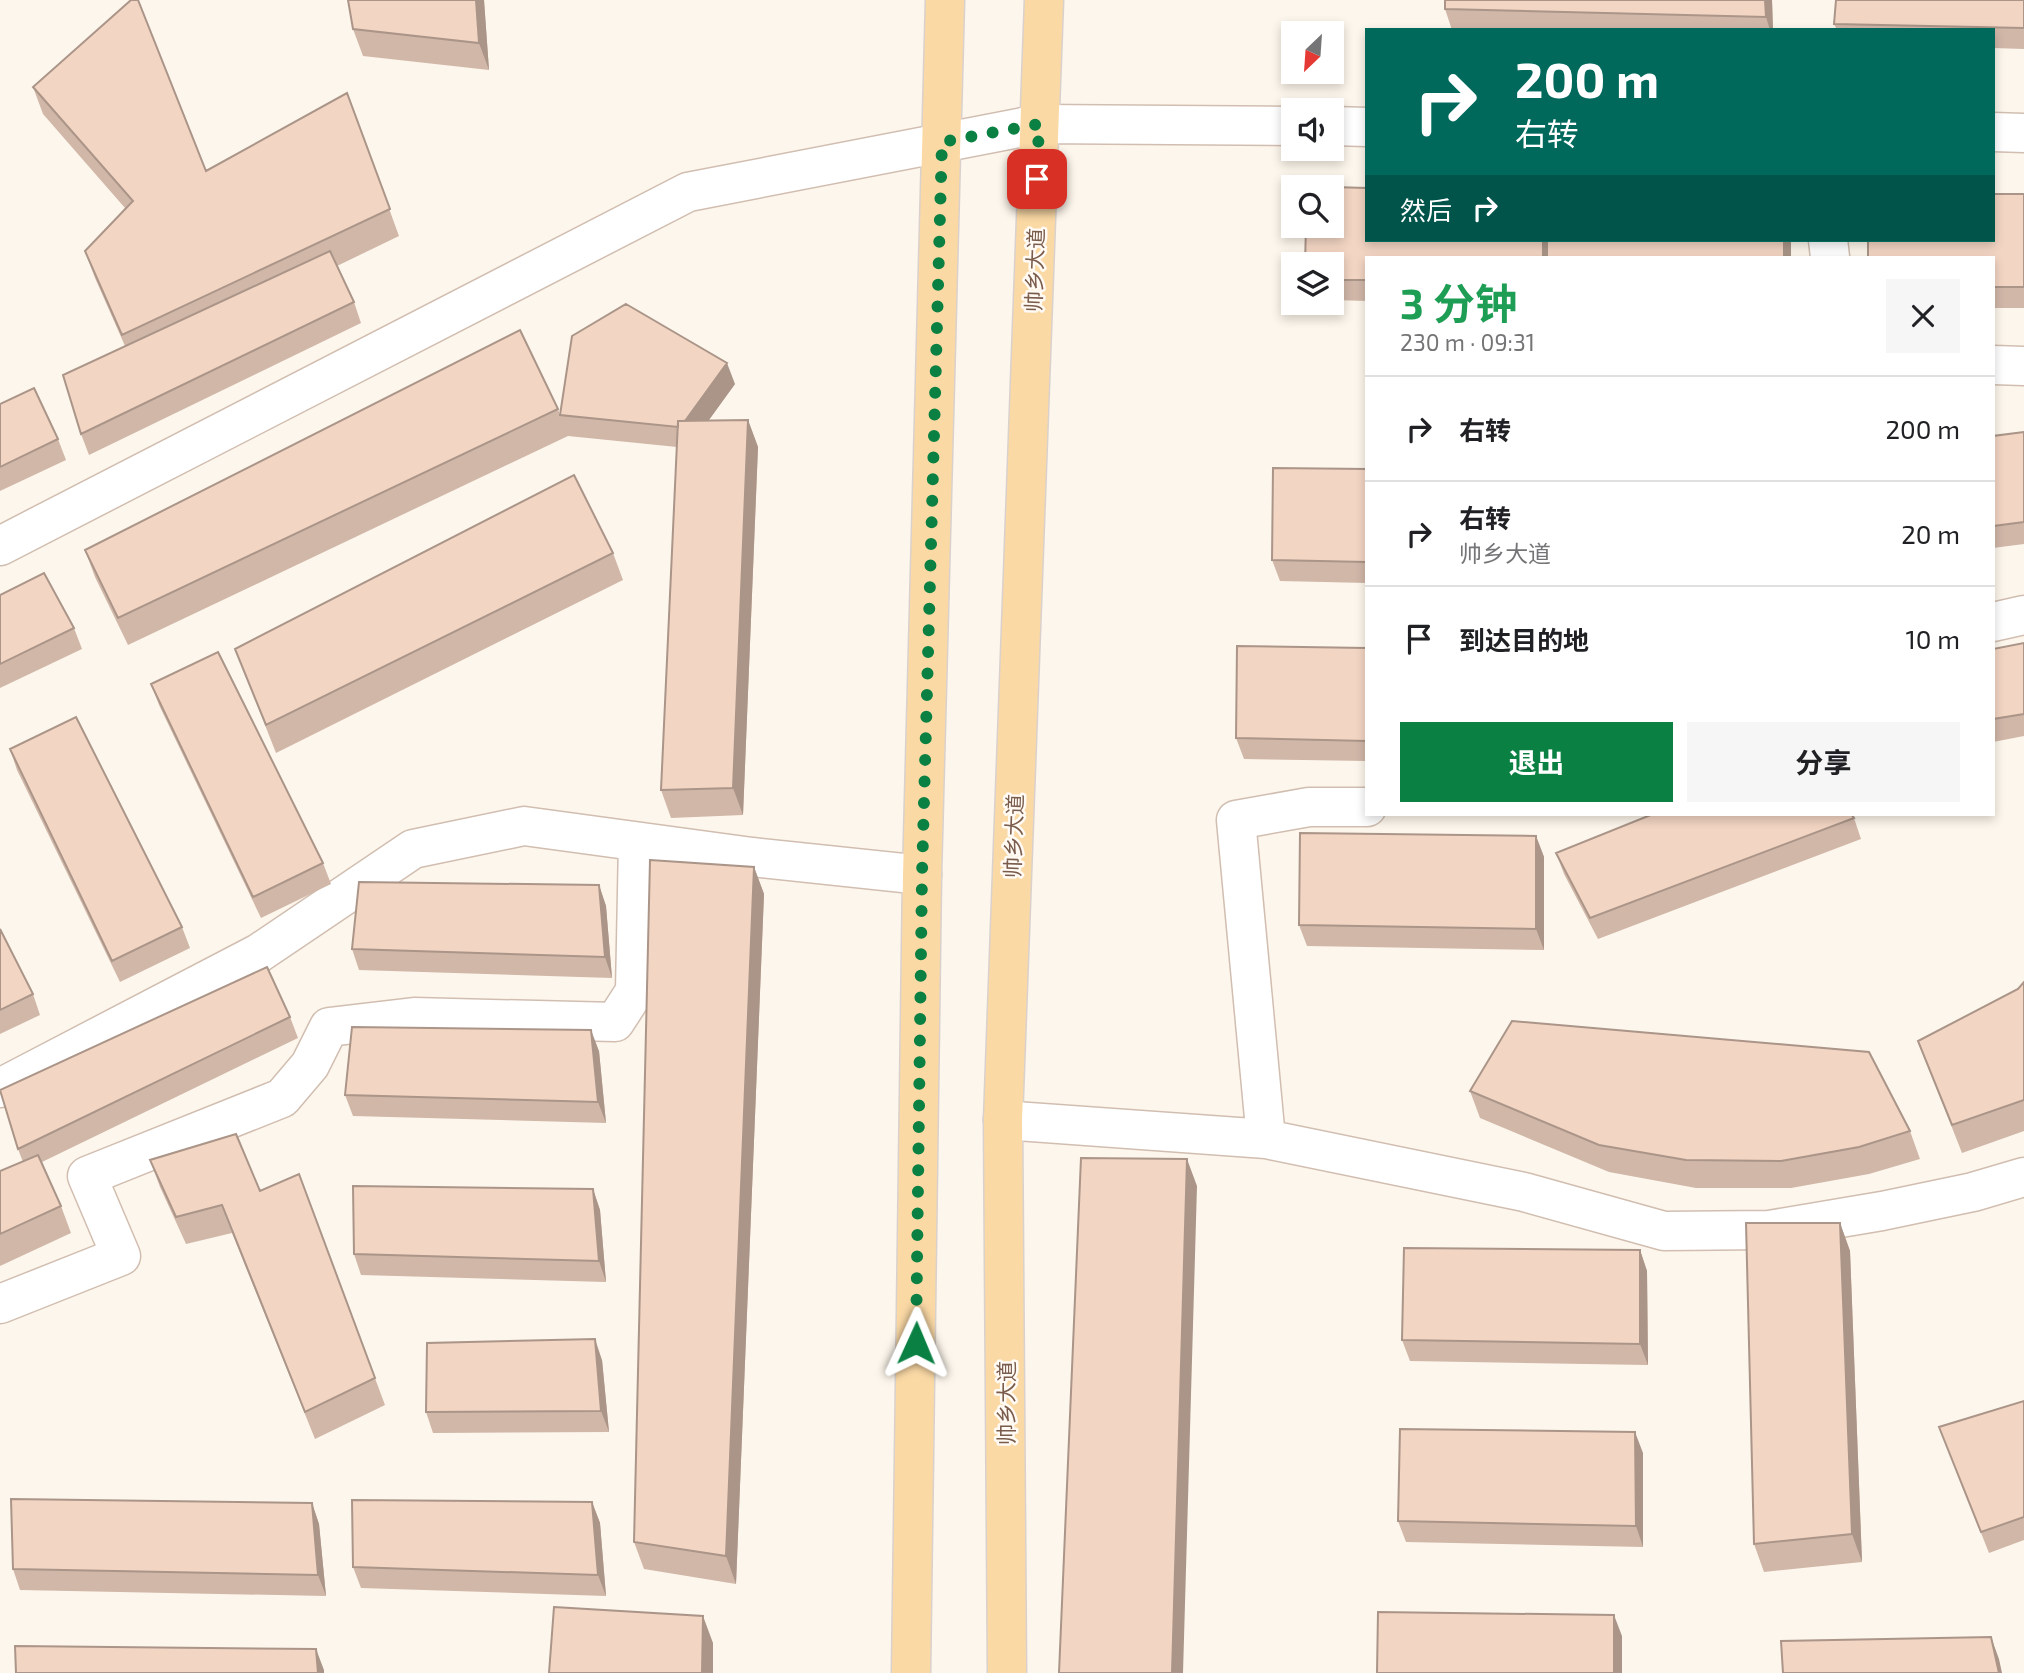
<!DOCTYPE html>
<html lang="zh">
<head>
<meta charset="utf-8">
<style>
	body { margin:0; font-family:"Exo 2","Noto Sans SC",sans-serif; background:#f6f6f6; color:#202124; height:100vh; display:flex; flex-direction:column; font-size:26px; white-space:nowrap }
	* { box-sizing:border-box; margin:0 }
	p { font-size:23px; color:#757577 }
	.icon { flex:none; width:38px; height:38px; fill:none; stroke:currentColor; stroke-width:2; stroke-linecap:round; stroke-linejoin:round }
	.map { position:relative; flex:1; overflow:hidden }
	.panel { position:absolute; left:1365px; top:256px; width:630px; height:560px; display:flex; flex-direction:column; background:#fff; border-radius:0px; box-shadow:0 4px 10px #0003 }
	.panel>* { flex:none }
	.hud { position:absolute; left:1365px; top:28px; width:630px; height:214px; border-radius:0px; box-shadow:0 4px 10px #0003; background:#00695c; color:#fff; overflow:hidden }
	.needle { width:46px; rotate:205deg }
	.controls { position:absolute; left:1281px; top:21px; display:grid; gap:14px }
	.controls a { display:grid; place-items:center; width:63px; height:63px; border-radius:0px; background:#fff; box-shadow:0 4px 10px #0003; font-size:35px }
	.pin { position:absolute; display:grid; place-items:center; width:60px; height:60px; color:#fff; margin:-30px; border-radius:14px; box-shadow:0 4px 10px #0006 }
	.me { position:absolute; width:77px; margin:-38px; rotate:1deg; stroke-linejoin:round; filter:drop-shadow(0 0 5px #0008) }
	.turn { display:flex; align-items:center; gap:24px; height:147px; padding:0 35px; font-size:32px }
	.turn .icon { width:91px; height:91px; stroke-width:2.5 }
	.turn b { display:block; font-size:49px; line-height:60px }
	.then { display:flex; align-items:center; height:66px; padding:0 35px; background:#0003; gap:14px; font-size:26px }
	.round { display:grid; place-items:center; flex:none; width:74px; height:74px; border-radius:0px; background:#f6f6f6 }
	.summary { display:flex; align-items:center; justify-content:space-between; height:119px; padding:0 35px }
	h1 { font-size:42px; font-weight:700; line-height:52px; color:#1e9e55 }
	.primary-button { display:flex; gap:14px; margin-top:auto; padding:14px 35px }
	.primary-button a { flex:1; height:80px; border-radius:0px; background:#0b8043; color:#fff; font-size:28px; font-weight:700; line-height:80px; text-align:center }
	.primary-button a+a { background:#f6f6f6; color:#202124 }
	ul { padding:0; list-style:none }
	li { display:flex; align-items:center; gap:21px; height:105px; padding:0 35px; border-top:2px solid #e0e0e0 }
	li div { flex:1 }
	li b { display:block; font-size:26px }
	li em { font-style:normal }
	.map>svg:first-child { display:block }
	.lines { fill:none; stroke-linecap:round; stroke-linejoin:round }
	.minor-casing { stroke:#d1beb0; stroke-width:41 }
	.major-casing { stroke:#dad1cd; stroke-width:41 }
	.minor { stroke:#fff; stroke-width:38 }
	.major { stroke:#fbd9a5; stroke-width:38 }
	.wall { fill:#d1b7a8 }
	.shaded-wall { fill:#aa9588 }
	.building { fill:#f3d5c3; stroke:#aa9588; stroke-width:2 }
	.route { stroke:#0b8043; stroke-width:12; stroke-dasharray:0 21.6 }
	.labels { text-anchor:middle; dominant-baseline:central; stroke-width:5; stroke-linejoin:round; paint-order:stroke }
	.street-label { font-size:21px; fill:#7a5c4d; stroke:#fffaf3 }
</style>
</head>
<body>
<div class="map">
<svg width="2024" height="1673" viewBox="0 0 2024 1673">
	<rect width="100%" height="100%" fill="#fdf6ec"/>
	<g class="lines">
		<defs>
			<path id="minor" d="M1332 126 1367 127
				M1993 132 2024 133
				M1828 240 1830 257
				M1993 365 2024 366
				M0 546 688 192 1039 124 1293 126
				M1993 622 2024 615
				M0 1088 259 953 413 849 524 826 752 857 922 875
				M1003 1120 1266 1139 1524 1192 1664 1231 1769 1230 1882 1211 1973 1192 2024 1177
				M1266 1139 1236 820 1309 807H1367
				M0 1304 121 1256 87 1176 282 1098 310 1065 329 1027 414 1017 615 1022 635 991 638 842"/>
			<path id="major" d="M911 1673 922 875 945 0
				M1007 1673 1003 1120 1044 0"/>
		</defs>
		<use href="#minor" class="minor-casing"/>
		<use href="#major" class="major-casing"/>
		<use href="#minor" class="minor"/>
		<use href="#major" class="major"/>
	</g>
	<path class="wall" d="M484 0 489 70 363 56 353 29Z
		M1445 0H1772L1773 30H1452L1445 9Z
		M2024 0V49L1993 48V30H1837L1834 24Z
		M33 87 206 171 347 93 399 236 337 266 354 302 361 323 89 455 81 434 125 346 95 278 85 251 125 208 43 114Z
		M1332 187 1367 188V240H1791V257H1367V301L1332 300V264H1305L1306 226H1332Z
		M2024 194V308H1993V257Z
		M735 384 708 421 748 420 758 447 743 815 671 818 661 790 677 447 568 436 128 645 95 577 85 550 558 409 560 415Z
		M0 404 58 439 66 460 0 491Z
		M2024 432V544L1993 548V436Z
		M1367 469V583L1280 581 1272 560Z
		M613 553 623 580 276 753 235 649Z
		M0 595 74 628 82 649 0 688Z
		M2024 643V736L1993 742V649Z
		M1367 648V761L1244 759 1236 738Z
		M151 684 323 863 331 884 261 918 159 705Z
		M10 749 182 927 190 948 120 982 17 770Z
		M1854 818 1861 839 1598 939 1564 874 1556 853Z
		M1536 836 1544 857V950L1307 946 1299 925Z
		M754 867 764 894 736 1584 644 1569 634 1542Z
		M599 885 606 906 612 978 359 970 352 949Z
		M0 929 33 994 40 1015 0 1034Z
		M2024 982V1131L1962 1153 1918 1041 2018 989Z
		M290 1017 298 1038 42 1162 61 1206 71 1233 0 1266V1171L23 1162 18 1149Z
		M599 1051 606 1123 353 1116 345 1095Z
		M1470 1091 1910 1131 1920 1159 1869 1174 1791 1188H1696L1609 1172 1480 1118Z
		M150 1160 260 1191 299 1174 385 1405 315 1439 232 1233 186 1244 160 1187Z
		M593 1189 600 1210 606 1282 361 1275 354 1254Z
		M1840 1223 1850 1251 1862 1562 1764 1572 1754 1544Z
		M1640 1250 1647 1271 1648 1365 1410 1361 1402 1340Z
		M602 1360 609 1432 433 1433 426 1412Z
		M2024 1401V1540L1989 1553 1939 1427Z
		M1643 1453V1547L1406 1542 1398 1521Z
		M592 1502 600 1523 606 1596 361 1588 353 1567Z
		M312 1503 319 1524 326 1596 20 1590 13 1569Z"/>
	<path class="shaded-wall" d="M476 0H484L489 70 479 43Z
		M1765 0H1772L1773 30H1770L1766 17Z
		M1543 240H1550V257H1543Z
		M1784 240H1791V257H1784Z
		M727 363 735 384 688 449 680 428Z
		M748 420 758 447 743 815 733 788Z
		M1536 836 1544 857V950L1536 929Z
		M754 867 764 894 736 1584 726 1556Z
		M599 885 606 906 612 978 605 957Z
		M591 1030 599 1051 606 1123 598 1102Z
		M1187 1159 1197 1186 1183 1673H1172Z
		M593 1189 600 1210 606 1282 599 1261Z
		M1840 1223 1850 1251 1862 1562 1852 1534Z
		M1640 1250 1647 1271 1648 1365 1640 1344Z
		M595 1339 602 1360 609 1432 601 1411Z
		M1635 1432 1643 1453V1547L1636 1526Z
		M592 1502 600 1523 606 1596 598 1575Z
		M312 1503 319 1524 326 1596 318 1575Z
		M1614 1615 1622 1636V1673H1614Z
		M703 1616 713 1643V1673H702Z
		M1991 1637 1999 1659 2002 1673H1999Z
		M316 1649 324 1670V1673H318Z"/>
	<path class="building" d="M131 0H138L206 171 347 93 390 209 122 335 85 251 133 201 33 87Z
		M348 0H476L479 43 353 29Z
		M1445 0H1765L1766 17 1445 9Z
		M1836 0H2024V28L1834 24Z
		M1332 187 1367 188V240H1543V257H1367V280H1332V264H1305L1306 226H1332Z
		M1993 194H2024V287H1993V257H1868V240H1993Z
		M1547 240H1784V257H1547Z
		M330 251 354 302 81 434 63 375Z
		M626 304 727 363 685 421H678V427L560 415 572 336Z
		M520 330 558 409 118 618 85 550Z
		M34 388 58 439 0 467V404Z
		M748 420 733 788 661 790 678 421Z
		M2024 432V522L1993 526V436Z
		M1273 468 1367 469V562L1272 560Z
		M574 475 613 553 266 725 235 649Z
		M44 573 74 628 0 664V595Z
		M2024 643V714L1993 719V649Z
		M1237 646 1367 648V741L1236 738Z
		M218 652 323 863 253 897 151 684Z
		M76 717 182 927 112 961 10 749Z
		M1653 814H1851L1854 818 1590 918 1556 853Z
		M1300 833 1536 836V929L1299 925Z
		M650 860 754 867 726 1556 634 1542Z
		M359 882 599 885 605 957 352 949Z
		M0 929 33 994 0 1010Z
		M267 967 290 1017 18 1149 0 1090Z
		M2024 982V1100L1952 1125 1918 1041 2018 989Z
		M1512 1021 1869 1052 1910 1131 1859 1147 1781 1161 1686 1160 1599 1145 1470 1091Z
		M352 1027 591 1030 598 1102 345 1095Z
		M236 1134 260 1191 299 1174 375 1378 305 1412 222 1205 176 1217 150 1160Z
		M38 1155 61 1206 0 1234V1171Z
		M1081 1158 1187 1159 1172 1673H1059Z
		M353 1186 593 1189 599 1261 354 1254Z
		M1746 1223H1840L1852 1534 1754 1544Z
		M1404 1248 1640 1250V1344L1402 1340Z
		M595 1339 601 1411 426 1412 427 1343Z
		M2024 1401V1517L1981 1532 1939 1427Z
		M1400 1429 1635 1432 1636 1526 1398 1521Z
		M11 1499 312 1503 318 1575 13 1569Z
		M352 1500 592 1502 598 1575 353 1567Z
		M554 1607 703 1616 702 1673H549Z
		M1378 1612 1614 1615V1673H1377Z
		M1991 1637 1999 1673H1783L1781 1641Z
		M15 1646 316 1649 318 1673H16Z"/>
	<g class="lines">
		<path class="route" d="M916 1343 922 875 942 142 1039 124 1037 179"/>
	</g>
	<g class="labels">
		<g class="street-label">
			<text transform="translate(1034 270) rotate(-88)">帅乡大道</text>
			<text transform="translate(1013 836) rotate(-88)">帅乡大道</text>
			<text transform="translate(1005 1403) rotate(-90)">帅乡大道</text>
		</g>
	</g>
</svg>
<div class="controls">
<a><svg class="needle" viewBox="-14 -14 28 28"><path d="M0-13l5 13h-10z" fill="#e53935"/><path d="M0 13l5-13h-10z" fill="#757577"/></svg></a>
<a><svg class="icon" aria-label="sound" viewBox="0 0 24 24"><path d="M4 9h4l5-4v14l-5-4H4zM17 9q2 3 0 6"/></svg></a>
<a><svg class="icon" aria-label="search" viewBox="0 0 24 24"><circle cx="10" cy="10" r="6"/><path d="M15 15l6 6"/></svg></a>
<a><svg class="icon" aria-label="layers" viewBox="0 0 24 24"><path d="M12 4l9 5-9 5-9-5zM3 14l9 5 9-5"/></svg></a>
</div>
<div class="pin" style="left:1037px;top:179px;background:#d93025"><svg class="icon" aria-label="arrive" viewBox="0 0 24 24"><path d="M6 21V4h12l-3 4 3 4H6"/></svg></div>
<svg class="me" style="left:916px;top:1343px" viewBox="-20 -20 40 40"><path d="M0-17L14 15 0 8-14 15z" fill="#0b8043" stroke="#fff" stroke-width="4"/></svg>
<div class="hud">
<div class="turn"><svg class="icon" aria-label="right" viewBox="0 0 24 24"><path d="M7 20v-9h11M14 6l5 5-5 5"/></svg><div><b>200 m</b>右转</div></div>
<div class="then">然后<svg class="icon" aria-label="right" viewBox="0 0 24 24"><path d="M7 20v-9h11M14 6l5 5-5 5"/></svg></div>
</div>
<section class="panel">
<div class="summary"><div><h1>3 分钟</h1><p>230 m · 09:31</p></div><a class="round"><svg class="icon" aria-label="close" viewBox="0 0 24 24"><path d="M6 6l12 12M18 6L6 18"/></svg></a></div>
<ul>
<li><svg class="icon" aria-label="right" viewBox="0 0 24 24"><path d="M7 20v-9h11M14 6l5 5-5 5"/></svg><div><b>右转</b></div><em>200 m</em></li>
<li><svg class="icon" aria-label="right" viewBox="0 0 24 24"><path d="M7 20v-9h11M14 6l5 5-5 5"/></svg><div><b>右转</b><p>帅乡大道</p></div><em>20 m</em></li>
<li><svg class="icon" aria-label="arrive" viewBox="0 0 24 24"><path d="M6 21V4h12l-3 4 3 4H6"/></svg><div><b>到达目的地</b></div><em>10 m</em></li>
</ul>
<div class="primary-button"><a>退出</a><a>分享</a></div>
</section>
</div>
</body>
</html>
